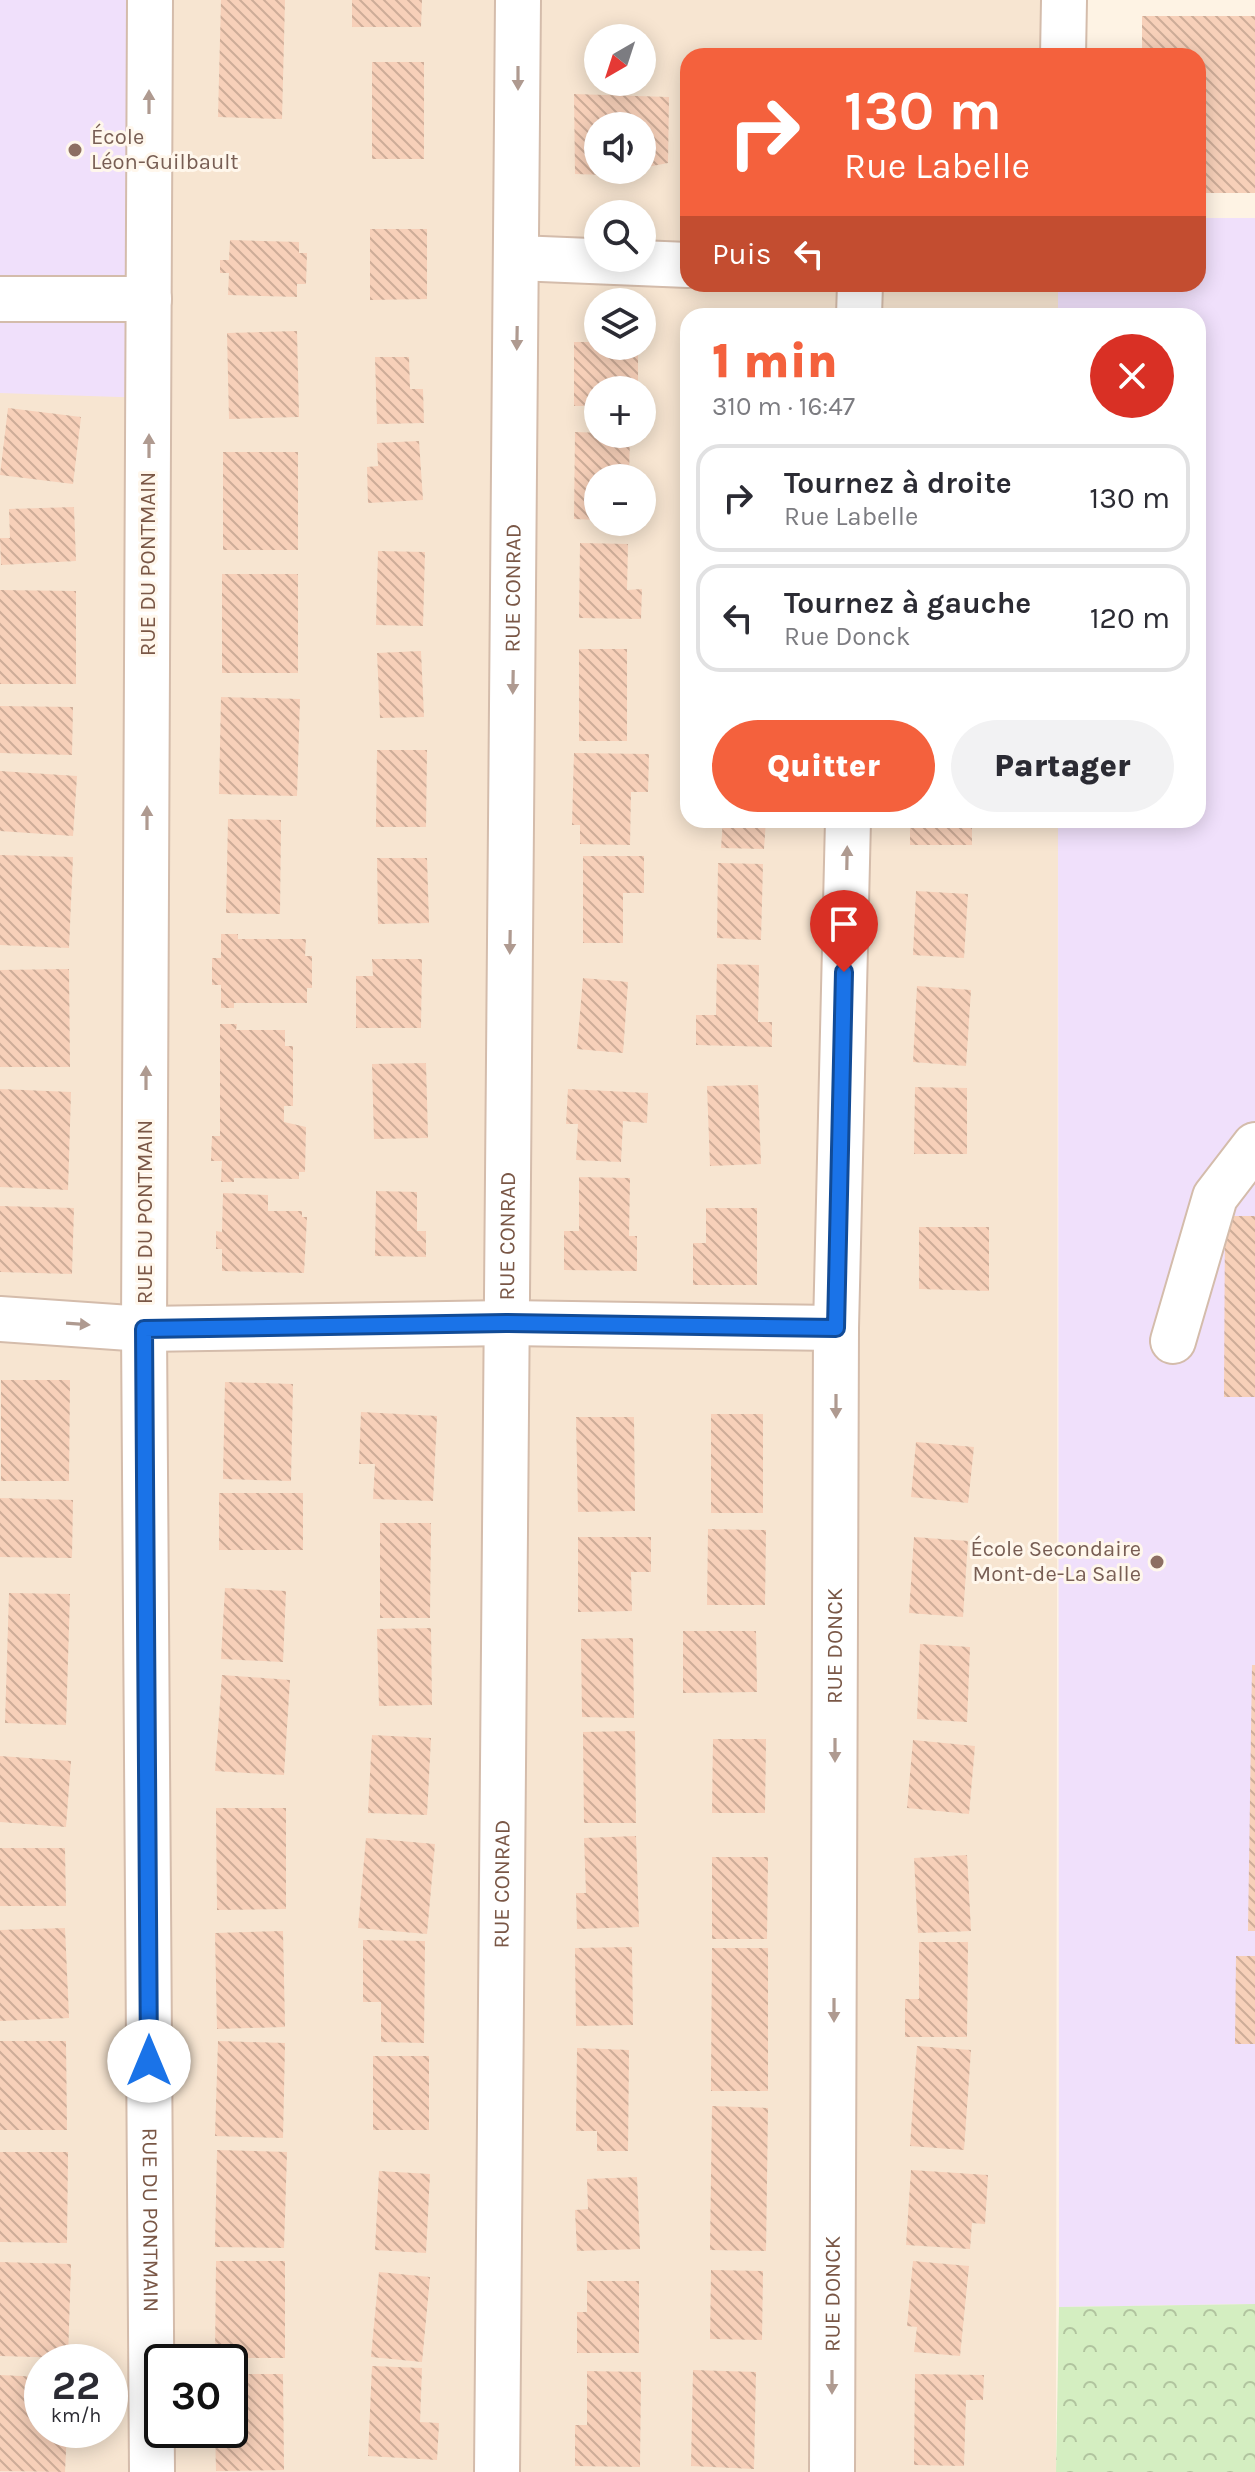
<!DOCTYPE html>
<html lang="fr">
<head>
<meta charset="utf-8">
<style>
	body { margin:0; font-family:Karla,sans-serif; background:#f2f2f3; color:#2b2b33; height:100vh; display:flex; flex-direction:column; font-size:30px; white-space:nowrap }
	* { box-sizing:border-box; margin:0 }
	p { font-size:26px; color:#7c7c81 }
	.icon { flex:none; width:44px; height:44px; fill:none; stroke:currentColor; stroke-width:2; stroke-linecap:round; stroke-linejoin:round }
	.map { position:relative; flex:1; overflow:hidden }
	.details { position:absolute; left:680px; top:308px; width:526px; height:520px; display:flex; flex-direction:column; background:#fff; border-radius:24px; box-shadow:0 4px 20px #0003 }
	.details>* { flex:none }
	.banner { position:absolute; left:680px; top:48px; width:526px; height:244px; border-radius:24px; box-shadow:0 4px 20px #0003; background:#f4613d; color:#fff; overflow:hidden }
	.needle { width:52px; rotate:219deg }
	.controls { position:absolute; left:584px; top:24px; display:grid; gap:16px }
	.controls a { display:grid; place-items:center; width:72px; height:72px; border-radius:50%; background:#fff; box-shadow:0 4px 20px #0003; font-size:40px }
	.speed { position:absolute; left:24px; top:2344px; display:flex; gap:16px; font-size:40px; font-weight:700; text-align:center }
	.speed>* { display:grid; place-content:center; width:104px; height:104px; border-radius:50%; background:#fff; box-shadow:0 4px 20px #0003; line-height:1 }
	.speed small { font-size:20px; font-weight:400 }
	.speed .limit { border:4px solid #111; border-radius:12px; background:#fff; color:#111 }
	.pin { position:absolute; display:grid; place-items:center; width:68px; height:68px; color:#fff; margin:-82px -34px; border-radius:50% 50% 50% 0; rotate:-45deg; box-shadow:0 0 8px #0007 }
	.pin .icon { rotate:45deg }
	.me { position:absolute; width:88px; margin:-44px; rotate:0deg; stroke-linejoin:round; filter:drop-shadow(0 0 6px #0008) }
	.turn { display:flex; align-items:center; gap:28px; height:168px; padding:0 32px; font-size:36px }
	.turn .icon { width:104px; height:104px; stroke-width:2.5 }
	.turn b { display:block; font-size:56px; line-height:68px }
	.then { display:flex; align-items:center; height:76px; padding:0 32px; background:#0003; gap:16px; font-size:30px }
	.round { display:grid; place-items:center; flex:none; width:84px; height:84px; border-radius:42px; background:#f2f2f3 }
	.overview { display:flex; align-items:center; justify-content:space-between; height:136px; padding:0 32px }
	h1 { font-size:48px; font-weight:800; line-height:60px; color:#f4613d }
	.button { display:flex; gap:16px; margin-top:auto; padding:16px 32px }
	.button a { flex:1; height:92px; border-radius:48px; background:#f4613d; color:#fff; font-size:32px; font-weight:800; line-height:92px; text-align:center }
	.button a+a { background:#f2f2f3; color:#2b2b33 }
	ul { padding:0; list-style:none }
	li { display:flex; align-items:center; gap:24px; height:108px; margin:0 16px 12px; padding:0 16px; border:4px solid #e1e1e2; border-radius:24px }
	li div { flex:1 }
	li b { display:block; font-size:30px }
	li em { font-style:normal }
	.map>svg:first-child { display:block }
	.residential { fill:#f7e5d1; fill-rule:evenodd }
	.education { fill:#f0e0fb }
	.park { fill:url(#park-crowns) }
	.building { fill:url(#building-back-hatch) }
	.lines { fill:none; stroke-linecap:round; stroke-linejoin:round }
	.minor-casing { stroke:#d4bcab; stroke-width:48 }
	.minor { stroke:#fff; stroke-width:44 }
	.oneway { fill:#af9a90 }
	.route-casing { stroke:#114b97; stroke-width:20 }
	.route { stroke:#1a73e8; stroke-width:14 }
	.education-dot { fill:#8d6e63; stroke:#fff7ec; stroke-width:3 }
	.labels { text-anchor:middle; dominant-baseline:central; stroke-width:6; stroke-linejoin:round; paint-order:stroke }
	.education-label { font-size:22px; fill:#785e54; stroke:#fff7ec; text-anchor:start }
	.street-label { font-size:22px; fill:#7a5746; stroke:#fff7ec }
</style>
</head>
<body>
<div class="map">
<svg width="1255" height="2472" viewBox="0 0 1255 2472">
	<defs>
		<pattern id="park-crowns" width="20" height="18" patternUnits="userSpaceOnUse" patternTransform="scale(2)"><rect width="20" height="18" fill="#d4eec1"/><path d="M2 6a3 3 0 1 1 6 0M12 15a3 3 0 1 1 6 0" fill="none" stroke="#b1c49f"/></pattern>
		<pattern id="building-back-hatch" width="6" height="6" patternUnits="userSpaceOnUse" patternTransform="scale(2)"><rect width="6" height="6" fill="#f7d0b9"/><path d="M-1 5l2 2M0 0l6 6M5-1l2 2" fill="none" stroke="#cdac98"/></pattern>
	</defs>
	<rect width="100%" height="100%" fill="#fef3e4"/>
	<path class="residential" d="M0 0H1064L1063 56H688V284H1058V316H688V820H1058L1056 2472H0ZM598 38H642V82H598ZM598 126H642V170H598ZM598 214H642V258H598ZM598 302H642V346H598ZM598 390H642V434H598ZM598 478H642V522H598ZM42 2362H110V2430H42ZM162 2362H230V2430H162Z"/>
	<path class="education" d="M0 0H150L149 398 0 393Z
		M1198 218H1255V2304L1059 2307 1058 820H1198V316H1058V284H1198Z"/>
	<path class="park" d="M1255 2304V2472H1056L1059 2307Z"/>
	<path class="building" d="M221 0H285L282 119 218 117Z
		M352 0H422L421 27H352Z
		M1142 16H1255V193H1198V56H1142Z
		M372 62H424V159H372Z
		M574 94 669 97 668 163 642 168V126H598V170L624 171 605 175 575 174Z
		M370 229H427V299L370 300Z
		M230 240 299 242V253H307L306 284H297V297L228 295 229 273H220V260H229Z
		M297 331 299 417 229 419 227 333Z
		M574 342H598V346H604V352H638V390H598V406H574Z
		M375 357H409L410 389H423L424 423 377 424Z
		M8 408 81 417 73 484 0 475Z
		M575 432 630 434 629 478H598V520L574 519Z
		M419 441 423 500 368 503 367 467 378 466 377 443Z
		M223 452H298V550H223Z
		M74 507 76 561 1 565 0 538H10L9 509Z
		M580 543 628 544 627 590 642 589 641 619 579 618Z
		M378 551 425 552 423 626 376 625Z
		M222 574H298V673H222Z
		M0 590 76 591V684H0Z
		M579 649H627V741H579Z
		M421 651 424 717 380 718 377 653Z
		M221 697 300 699 297 796 219 794Z
		M0 706 73 707 72 755 0 753Z
		M377 750H427L426 827H376Z
		M574 753 649 754 648 792H631L630 845 580 844V825H572Z
		M0 771 77 776 73 836 0 831Z
		M228 819 281 820 280 914 226 913Z
		M723 820H766L764 849 721 848Z
		M910 820H972V845H910Z
		M0 855 73 857 69 948 0 945Z
		M583 856H644V893H623V943H583Z
		M377 858H427L429 923 378 924Z
		M718 863 763 864 761 940 717 938Z
		M916 891 968 894 964 958 913 955Z
		M221 934H238V939H306L305 956H312V988H307V1003H234V1008H221V985H212V958H221Z
		M372 959H422L421 1028H356V976H373Z
		M717 964 759 965 758 1022H772V1047L696 1045V1015H716Z
		M69 969 70 1067H0V970Z
		M583 978 628 982 623 1053 577 1049Z
		M917 986 971 990 966 1066 913 1062Z
		M220 1024H237L236 1030H285V1046H293V1106H284V1122L306 1127 305 1172H299V1179L234 1178V1182H221L222 1161H211L212 1136H220Z
		M426 1063 428 1138 374 1139 372 1064Z
		M758 1085 761 1164 710 1166 707 1086Z
		M915 1087 967 1088V1154H914Z
		M0 1089 71 1092 68 1190 0 1187Z
		M568 1089 648 1093 647 1123 623 1121 621 1162 576 1160 578 1124H566Z
		M579 1177 630 1178 629 1236H637V1271L564 1270V1231H579Z
		M376 1191 417 1192V1231H426V1257L375 1256Z
		M223 1193 268 1195V1211H302V1217H307L304 1273 222 1271V1249H216V1231L222 1232Z
		M0 1206 74 1208 72 1274 0 1272Z
		M706 1208H757V1285H693V1243H706Z
		M1225 1216H1255V1397H1224Z
		M919 1227H989V1291L919 1289Z
		M1 1380H70L69 1481H1Z
		M225 1382 293 1384 291 1481 223 1479Z
		M361 1412 437 1416 433 1501 373 1499 375 1464H359Z
		M711 1414H763V1513H711Z
		M576 1417H634L635 1511 578 1512Z
		M916 1442 974 1447 968 1503 911 1497Z
		M219 1493H303V1550H219Z
		M0 1498 73 1500 72 1558 0 1557Z
		M380 1523H431L430 1618H380Z
		M708 1529 766 1530 765 1605H707Z
		M578 1537H651V1572H631L632 1611 578 1612Z
		M914 1537 968 1541 963 1617 909 1613Z
		M225 1588 286 1591 283 1662 221 1659Z
		M9 1593 70 1594 66 1725 5 1723Z
		M431 1628 432 1705 379 1706 377 1629Z
		M683 1631H756L757 1692 683 1693Z
		M633 1638 634 1718 582 1717 581 1639Z
		M920 1644 970 1647 967 1722 917 1719Z
		M1252 1665H1255V1931H1248Z
		M222 1675 290 1680 284 1775 215 1771Z
		M635 1731 636 1823H584L583 1732Z
		M372 1735 431 1738 427 1815 368 1813Z
		M713 1739H766L765 1813H712Z
		M913 1740 975 1746 969 1814 907 1808Z
		M0 1756 71 1761 66 1827 0 1822Z
		M216 1808H286V1909L217 1910Z
		M636 1836 639 1927 577 1929 576 1893H586L584 1838Z
		M366 1838 435 1844 427 1934 358 1928Z
		M0 1848H65L66 1906H0Z
		M967 1855 971 1931 918 1933 914 1858Z
		M712 1857H768L767 1939H712Z
		M65 1928 69 2018 0 2021V1930Z
		M283 1931 285 2027 217 2029 215 1933Z
		M363 1940 425 1941 424 2043 381 2042V2002H363Z
		M919 1942H968L967 2037H905V1999H919Z
		M632 1947 633 2025 576 2026 575 1948Z
		M712 1948H768V2091H711Z
		M1236 1956H1255V2044H1235Z
		M0 2041H66L67 2130H0Z
		M218 2041 285 2043 283 2138 215 2136Z
		M917 2046 971 2050 964 2150 910 2146Z
		M577 2048 629 2050 628 2151H597V2131H576Z
		M373 2056H429V2130H373Z
		M712 2106 768 2108 766 2251 710 2250Z
		M217 2150 287 2152 284 2248 215 2247Z
		M0 2152H68L67 2243 0 2242Z
		M911 2170 988 2175 985 2224 972 2223 970 2249 906 2245Z
		M379 2171 430 2174 426 2253 375 2250Z
		M637 2177 640 2249 577 2251 575 2210 588 2209 587 2179Z
		M216 2261H285V2358H215Z
		M913 2261 969 2266 960 2356 914 2352 917 2327 907 2326Z
		M0 2262 71 2264 68 2358 0 2356Z
		M711 2270 763 2271 762 2340 710 2339Z
		M379 2272 430 2277 422 2362 371 2357Z
		M587 2281H639V2353H577V2312H587Z
		M372 2366 422 2368 420 2422 439 2423 437 2460 368 2456Z
		M693 2370 756 2372 754 2469 691 2466Z
		M587 2371 641 2372 640 2467 575 2466V2425H587Z
		M230 2374H283L284 2470 216 2471 215 2430H230Z
		M915 2374 984 2375 983 2400H966L964 2466 914 2465Z
		M0 2375 42 2377V2430H67L65 2472 0 2471Z"/>
	<g class="lines">
		<defs>
			<g id="minor">
				<path id="s1" d="M150 0 144 1329 152 2472"/>
				<path d="M1063 56 1064 0"/>
				<path d="M517 258 688 265"/>
				<path d="M0 299H149"/>
				<path d="M859 316 860 284"/>
				<path d="M0 1319 144 1329 506 1323 836 1328"/>
				<path d="M1173 1341 1215 1197 1255 1145"/>
				<path id="s2" d="M497 2472 518 0"/>
				<path id="s3" d="M832 2472 836 1328 848 820"/>
			</g>
		</defs>
		<use href="#minor" class="minor-casing"/>
		<use href="#minor" class="minor"/>
	</g>
	<defs><path id="oneway-solid" d="M-6-.8H1V-3.2L6.5 0L1 3.2V.8H-6Z" transform="scale(2)"/></defs>
	<g class="oneway">
		<use href="#oneway-solid" transform="translate(518 78) rotate(90)"/>
		<use href="#oneway-solid" transform="translate(149 102) rotate(-90)"/>
		<use href="#oneway-solid" transform="translate(517 338) rotate(91)"/>
		<use href="#oneway-solid" transform="translate(149 446) rotate(-90)"/>
		<use href="#oneway-solid" transform="translate(513 682) rotate(91)"/>
		<use href="#oneway-solid" transform="translate(147 818) rotate(-90)"/>
		<use href="#oneway-solid" transform="translate(847 858) rotate(-89)"/>
		<use href="#oneway-solid" transform="translate(510 942) rotate(91)"/>
		<use href="#oneway-solid" transform="translate(146 1078) rotate(-90)"/>
		<use href="#oneway-solid" transform="translate(78 1324) rotate(4)"/>
		<use href="#oneway-solid" transform="translate(836 1406) rotate(90)"/>
		<use href="#oneway-solid" transform="translate(835 1750) rotate(90)"/>
		<use href="#oneway-solid" transform="translate(834 2010) rotate(90)"/>
		<use href="#oneway-solid" transform="translate(832 2382) rotate(90)"/>
	</g>
	<g class="lines">
		<defs>
			<path id="route" d="M149 2061 144 1329 506 1323 836 1328 844 972"/>
		</defs>
		<use href="#route" class="route-casing"/>
		<use href="#route" class="route"/>
	</g>
	<g class="education-dot">
		<circle cx="75" cy="150" r="8"/>
		<circle cx="1157" cy="1562" r="8"/>
	</g>
	<g class="labels">
		<g class="education-label">
			<text x="91" y="137">École<tspan x="91" dy="25">Léon-Guilbault</tspan></text>
			<text x="1141" y="1549" text-anchor="end">École Secondaire<tspan x="1141" dy="25">Mont-de-La Salle</tspan></text>
		</g>
		<g class="street-label">
			<text transform="translate(148 564) rotate(-90)">RUE DU PONTMAIN</text>
			<text stroke="none"><textPath href="#s2" startOffset="1884">RUE CONRAD</textPath></text>
			<text transform="translate(145 1212) rotate(-90)">RUE DU PONTMAIN</text>
			<text stroke="none"><textPath href="#s2" startOffset="1236">RUE CONRAD</textPath></text>
			<text stroke="none"><textPath href="#s3" startOffset="826">RUE DONCK</textPath></text>
			<text stroke="none"><textPath href="#s2" startOffset="588">RUE CONRAD</textPath></text>
			<text stroke="none"><textPath href="#s1" startOffset="2220">RUE DU PONTMAIN</textPath></text>
			<text stroke="none"><textPath href="#s3" startOffset="178">RUE DONCK</textPath></text>
		</g>
	</g>
</svg>
<div class="controls">
<a><svg class="needle" viewBox="-14 -14 28 28"><path d="M0-13l5 13h-10z" fill="#e53935"/><path d="M0 13l5-13h-10z" fill="#7c7c81"/></svg></a>
<a><svg class="icon" aria-label="sound" viewBox="0 0 24 24"><path d="M4 9h4l5-4v14l-5-4H4zM17 9q2 3 0 6"/></svg></a>
<a><svg class="icon" aria-label="search" viewBox="0 0 24 24"><circle cx="10" cy="10" r="6"/><path d="M15 15l6 6"/></svg></a>
<a><svg class="icon" aria-label="layers" viewBox="0 0 24 24"><path d="M12 4l9 5-9 5-9-5zM3 14l9 5 9-5"/></svg></a>
<a>+</a>
<a>−</a>
</div>
<div class="speed"><div>22<small>km/h</small></div><div class="limit">30</div></div>
<div class="pin" style="left:844px;top:972px;background:#d93025"><svg class="icon" aria-label="arrive" viewBox="0 0 24 24"><path d="M6 21V4h12l-3 4 3 4H6"/></svg></div>
<svg class="me" style="left:149px;top:2061px" viewBox="-20 -20 40 40"><circle r="19" fill="#fff"/><path d="M0-13L10 11 0 6-10 11z" fill="#1a73e8"/></svg>
<div class="banner">
<div class="turn"><svg class="icon" aria-label="right" viewBox="0 0 24 24"><path d="M7 20v-9h11M14 6l5 5-5 5"/></svg><div><b>130 m</b>Rue Labelle</div></div>
<div class="then">Puis<svg class="icon" aria-label="left" viewBox="0 0 24 24"><path d="M17 20v-9H6M10 6l-5 5 5 5"/></svg></div>
</div>
<section class="details">
<div class="overview"><div><h1>1 min</h1><p>310 m · 16:47</p></div><a class="round" style="background:#d93025;color:#fff"><svg class="icon" aria-label="close" viewBox="0 0 24 24"><path d="M6 6l12 12M18 6L6 18"/></svg></a></div>
<ul>
<li><svg class="icon" aria-label="right" viewBox="0 0 24 24"><path d="M7 20v-9h11M14 6l5 5-5 5"/></svg><div><b>Tournez à droite</b><p>Rue Labelle</p></div><em>130 m</em></li>
<li><svg class="icon" aria-label="left" viewBox="0 0 24 24"><path d="M17 20v-9H6M10 6l-5 5 5 5"/></svg><div><b>Tournez à gauche</b><p>Rue Donck</p></div><em>120 m</em></li>
</ul>
<div class="button"><a>Quitter</a><a>Partager</a></div>
</section>
</div>
</body>
</html>
